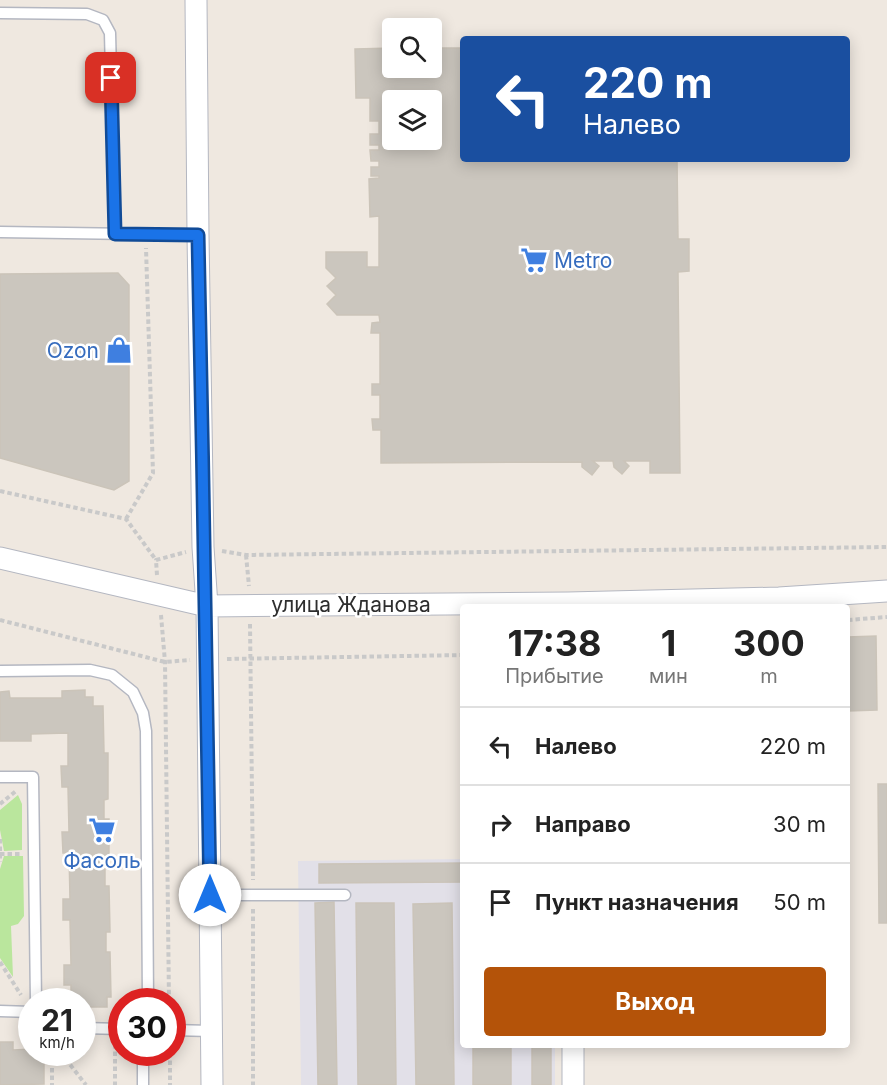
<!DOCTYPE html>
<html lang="ru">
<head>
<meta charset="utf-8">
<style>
	body { margin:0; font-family:Inter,sans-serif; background:#f6f6f6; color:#222; height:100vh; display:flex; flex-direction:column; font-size:22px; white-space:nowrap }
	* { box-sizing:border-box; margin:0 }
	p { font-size:20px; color:#767676 }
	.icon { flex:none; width:33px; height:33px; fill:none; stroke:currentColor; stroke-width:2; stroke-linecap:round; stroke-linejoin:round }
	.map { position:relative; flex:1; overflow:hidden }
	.details { position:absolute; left:460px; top:604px; width:390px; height:444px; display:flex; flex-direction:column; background:#fff; border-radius:6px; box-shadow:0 3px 15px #0003 }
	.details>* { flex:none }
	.guide { position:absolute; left:460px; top:36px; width:390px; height:126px; border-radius:6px; box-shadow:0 3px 15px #0003; background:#1a4fa0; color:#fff; overflow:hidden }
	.fabs { position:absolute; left:382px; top:18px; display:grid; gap:12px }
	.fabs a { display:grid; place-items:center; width:60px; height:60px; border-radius:6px; background:#fff; box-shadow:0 3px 15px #0003; font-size:30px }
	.speed { position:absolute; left:18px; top:988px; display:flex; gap:12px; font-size:30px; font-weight:700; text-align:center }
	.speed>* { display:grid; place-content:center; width:78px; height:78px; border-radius:50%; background:#fff; box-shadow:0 3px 15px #0003; line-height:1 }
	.speed small { font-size:15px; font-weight:400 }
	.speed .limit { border:9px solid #d22; background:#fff; color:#111 }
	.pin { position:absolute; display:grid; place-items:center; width:51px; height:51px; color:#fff; margin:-26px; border-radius:12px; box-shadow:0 3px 9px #0006 }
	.me { position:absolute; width:66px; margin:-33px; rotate:0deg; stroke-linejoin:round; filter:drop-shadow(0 0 4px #0008) }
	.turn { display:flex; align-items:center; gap:21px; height:126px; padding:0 24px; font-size:27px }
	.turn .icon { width:78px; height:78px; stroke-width:2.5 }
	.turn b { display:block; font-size:42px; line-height:51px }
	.eta { display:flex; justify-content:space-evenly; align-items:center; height:102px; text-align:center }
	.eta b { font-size:36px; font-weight:700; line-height:42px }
	.primary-button { display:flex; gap:12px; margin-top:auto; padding:12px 24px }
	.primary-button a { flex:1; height:69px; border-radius:6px; background:#b45309; color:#fff; font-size:24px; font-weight:700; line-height:69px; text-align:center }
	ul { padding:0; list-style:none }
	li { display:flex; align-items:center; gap:18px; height:78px; padding:0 24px; border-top:2px solid #e0e0e0 }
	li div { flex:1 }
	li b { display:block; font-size:22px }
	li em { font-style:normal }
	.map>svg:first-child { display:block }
	.industrial { fill:#e2e0e8 }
	.green { fill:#bae69d }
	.building { fill:#cbc6be; stroke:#cbc4b9; stroke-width:1.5; fill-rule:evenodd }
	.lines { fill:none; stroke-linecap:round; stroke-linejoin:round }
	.lane-casing { stroke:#b4b7c1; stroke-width:13 }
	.street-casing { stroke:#b4b7c1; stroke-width:23 }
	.path { stroke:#c9c9c9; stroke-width:4; stroke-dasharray:4.5 3; stroke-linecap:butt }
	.lane { stroke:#fff; stroke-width:10 }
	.street { stroke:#fff; stroke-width:21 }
	.route-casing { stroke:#114b97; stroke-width:15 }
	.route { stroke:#1a73e8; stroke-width:10 }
	.labels { text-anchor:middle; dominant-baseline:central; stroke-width:5; stroke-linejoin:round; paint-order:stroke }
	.shop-label { font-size:21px; fill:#366cbe; stroke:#fff; text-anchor:start }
	.street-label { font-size:21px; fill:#2e2e2e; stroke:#fff }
</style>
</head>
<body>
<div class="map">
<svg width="887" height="1085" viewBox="0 0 887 1085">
	<rect width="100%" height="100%" fill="#efe8e0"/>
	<path class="industrial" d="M463 859 464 1046H555V1085H301L298 861Z"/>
	<path class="green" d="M18 795 22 804V850L4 851 0 830V810Z
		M4 856H23L24 916 18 924 11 926 13 977 0 958V869Z"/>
	<path class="building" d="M393 48V68H432V48H464V159H677L678 239H689V271L678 272 680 473H650V461H624L629 466 622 474 614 467 613 461H593L599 466 592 475 582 467V462L381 463V430H373L372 419H380V395H372V384H380V333H371L372 323 380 322 379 315H337L327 304 336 295 327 286 336 278 326 268V252H367V267H379V216L370 217 369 179 379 178V176H371V167H379V161H371L370 150H379V145H370V134H379V121H370V98H356L355 49ZM393 100H432V140H393Z
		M118 273 129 285V481L114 490 0 458V274Z
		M876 636 877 710 848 711V637Z
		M85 690V697H93V706H103L104 753H108V799L104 800V819H109V866H105V886H109L110 932H106V952H110L111 997H107V1007H82V1002H71V985H64V965H71L70 920H63V899H70L69 853H63L62 832H69L68 787H62L61 766H68V733L31 734V741H0V692L9 691 10 698H62V691Z
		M878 784H887V923H879Z
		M464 863V882L319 883V864Z
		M334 902 337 1085H318L315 903Z
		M356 903H394L396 1085H358Z
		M452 903 454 1085H416L413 904Z
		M0 1042H13V1050L32 1049V1053H44V1084L0 1085Z
		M473 1046H511V1085H473Z
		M532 1046H551V1085H532Z"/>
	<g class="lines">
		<defs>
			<path id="lane" d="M0 13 87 14 103 20 110 33 115 234
				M0 232 198 235
				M0 671 90 670 112 675 133 692 143 713 146 731 148 1002
				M0 777H33L36 1002
				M210 895H345
				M0 1011 32 1012
				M82 1028 122 1029
				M172 1030 211 1031
				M143 1053V1085"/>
			<path id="street" d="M196 0 198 235 203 547 207 606 212 1085
				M0 558 207 606 568 603 779 598 887 591
				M573 1046V1085"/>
		</defs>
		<use href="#lane" class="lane-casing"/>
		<use href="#street" class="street-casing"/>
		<path class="path" d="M0 491 126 519 156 560
			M126 519 153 473 146 248
			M222 551 246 555 887 547
			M246 555 249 586
			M157 575 156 560 186 552
			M161 615 165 662 169 1002
			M0 620 165 662 190 660
			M848 620 887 617
			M250 624 253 880
			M227 659 464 655
			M0 804 16 791
			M0 839V862
			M0 854H20
			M253 909V1085
			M0 962 21 995
			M115 1044V1085
			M52 1053V1085
			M61 1053 86 1085
			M170 1053V1085"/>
		<use href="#lane" class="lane"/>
		<use href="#street" class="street"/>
	</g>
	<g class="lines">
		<defs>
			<path id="route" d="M111 78 115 234 198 235C202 455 208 675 210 895"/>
		</defs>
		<use href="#route" class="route-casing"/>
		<use href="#route" class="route"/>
	</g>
	<defs>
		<symbol id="supermarket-bare" viewBox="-9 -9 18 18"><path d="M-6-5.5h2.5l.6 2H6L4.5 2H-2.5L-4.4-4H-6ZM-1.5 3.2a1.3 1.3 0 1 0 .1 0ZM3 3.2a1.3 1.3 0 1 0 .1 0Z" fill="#3f7fe0" stroke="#fff" stroke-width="2.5" paint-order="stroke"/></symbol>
		<symbol id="shop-bare" viewBox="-9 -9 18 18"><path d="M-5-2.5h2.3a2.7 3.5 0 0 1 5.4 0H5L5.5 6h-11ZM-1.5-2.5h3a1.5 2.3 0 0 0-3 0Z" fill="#3f7fe0" stroke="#fff" stroke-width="2.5" paint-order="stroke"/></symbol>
	</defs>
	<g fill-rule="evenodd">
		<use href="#supermarket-bare" x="515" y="241" width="38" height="38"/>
		<use href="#shop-bare" x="100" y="331" width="38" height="38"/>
		<use href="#supermarket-bare" x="83" y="811" width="38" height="38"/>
	</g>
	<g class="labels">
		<g class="shop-label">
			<text x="554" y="260">Metro</text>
			<text x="99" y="350" text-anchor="end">Ozon</text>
			<text x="102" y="860" text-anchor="middle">Фасоль</text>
		</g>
		<g class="street-label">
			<text x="351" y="604">улица Жданова</text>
		</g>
	</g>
</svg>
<div class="fabs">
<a><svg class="icon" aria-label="search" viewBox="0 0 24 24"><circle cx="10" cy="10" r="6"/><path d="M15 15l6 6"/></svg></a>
<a><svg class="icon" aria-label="layers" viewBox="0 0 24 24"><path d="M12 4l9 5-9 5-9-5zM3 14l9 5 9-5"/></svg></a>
</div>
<div class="speed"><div>21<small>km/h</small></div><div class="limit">30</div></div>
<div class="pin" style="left:111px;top:78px;background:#d93025"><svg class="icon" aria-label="arrive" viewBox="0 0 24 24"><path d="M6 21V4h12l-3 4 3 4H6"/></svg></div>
<svg class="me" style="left:210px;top:895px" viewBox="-20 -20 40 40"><circle r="19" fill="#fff"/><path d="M0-13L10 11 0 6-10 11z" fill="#1a73e8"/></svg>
<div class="guide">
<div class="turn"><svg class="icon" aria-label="left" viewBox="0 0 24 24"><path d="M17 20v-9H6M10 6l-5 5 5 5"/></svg><div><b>220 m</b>Налево</div></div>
</div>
<section class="details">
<div class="eta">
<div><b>17:38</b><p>Прибытие</p></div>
<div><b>1</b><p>мин</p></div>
<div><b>300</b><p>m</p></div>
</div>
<ul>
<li><svg class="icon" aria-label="left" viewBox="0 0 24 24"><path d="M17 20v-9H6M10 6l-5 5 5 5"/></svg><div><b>Налево</b></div><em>220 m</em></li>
<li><svg class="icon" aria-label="right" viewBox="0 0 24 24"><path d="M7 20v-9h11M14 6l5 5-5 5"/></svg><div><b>Направо</b></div><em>30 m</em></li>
<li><svg class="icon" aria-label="arrive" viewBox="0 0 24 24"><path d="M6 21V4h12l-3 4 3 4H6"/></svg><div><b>Пункт назначения</b></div><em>50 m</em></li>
</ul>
<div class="primary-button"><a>Выход</a></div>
</section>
</div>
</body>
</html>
